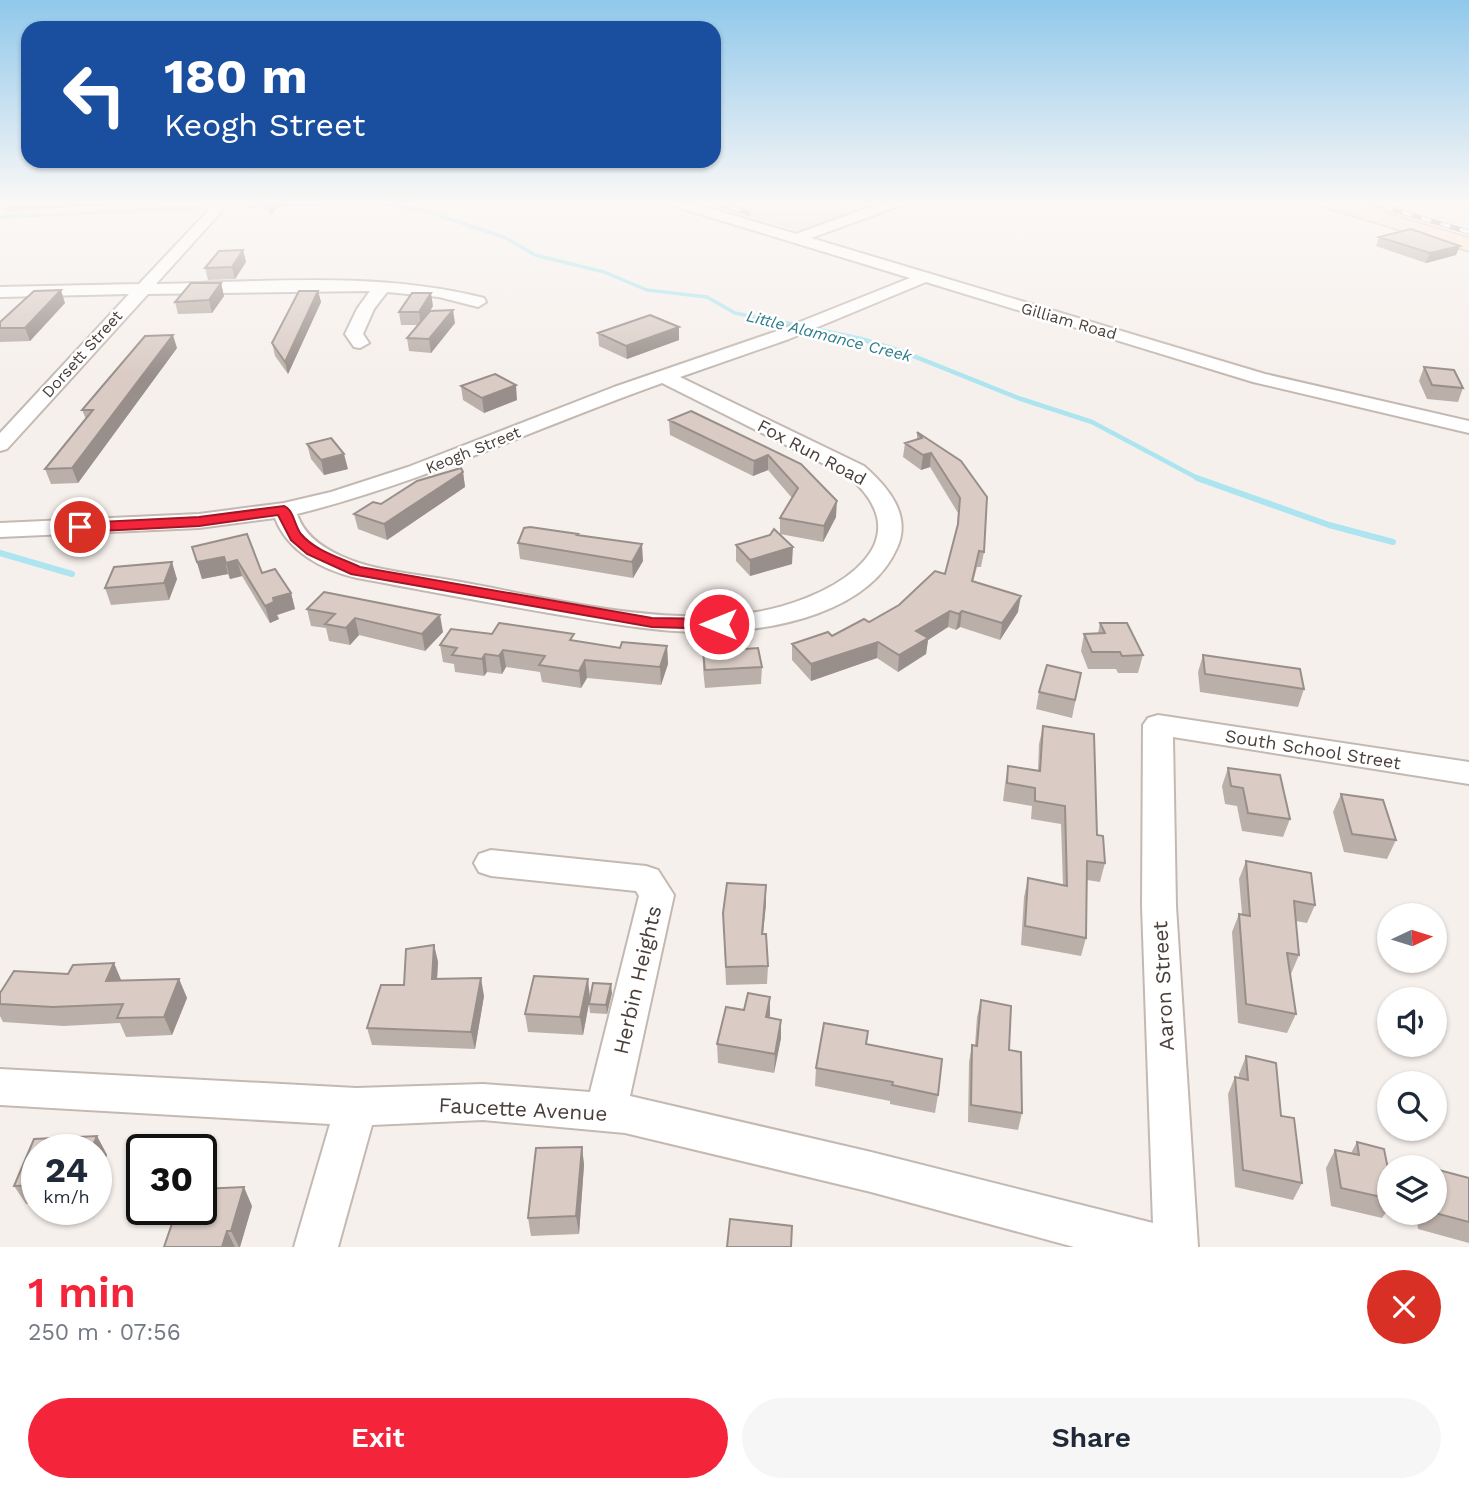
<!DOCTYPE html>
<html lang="en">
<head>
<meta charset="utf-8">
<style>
	body { margin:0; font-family:"Work Sans",sans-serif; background:#f6f6f7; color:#1f2937; height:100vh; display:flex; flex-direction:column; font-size:26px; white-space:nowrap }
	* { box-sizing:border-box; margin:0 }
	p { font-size:23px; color:#747a83 }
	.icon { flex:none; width:38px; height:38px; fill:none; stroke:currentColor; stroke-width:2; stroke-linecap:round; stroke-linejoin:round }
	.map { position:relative; height:1247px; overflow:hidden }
	.panel { display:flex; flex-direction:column; background:#fff; flex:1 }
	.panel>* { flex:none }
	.guide { position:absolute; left:21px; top:21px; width:700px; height:147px; border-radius:21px; box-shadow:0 2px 5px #0004; background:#1a4fa0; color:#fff; overflow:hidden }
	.needle { width:46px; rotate:86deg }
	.tools { position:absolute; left:1377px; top:903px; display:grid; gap:14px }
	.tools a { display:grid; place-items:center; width:70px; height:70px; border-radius:50%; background:#fff; box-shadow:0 2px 5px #0004; font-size:35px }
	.speed { position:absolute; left:21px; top:1134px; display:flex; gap:14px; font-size:35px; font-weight:700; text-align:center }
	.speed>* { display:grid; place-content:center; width:91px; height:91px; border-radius:50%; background:#fff; box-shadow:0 2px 5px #0004; line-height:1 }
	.speed small { font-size:18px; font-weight:400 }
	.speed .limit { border:4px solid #111; border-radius:10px; background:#fff; color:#111 }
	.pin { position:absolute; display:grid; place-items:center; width:60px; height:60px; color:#fff; margin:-30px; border:4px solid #fff; border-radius:50%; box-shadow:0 2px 7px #0007 }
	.me { position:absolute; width:77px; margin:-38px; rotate:270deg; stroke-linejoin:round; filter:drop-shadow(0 0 5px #0008) }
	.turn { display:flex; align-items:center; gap:24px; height:147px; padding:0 28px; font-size:32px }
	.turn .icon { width:91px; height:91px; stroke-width:2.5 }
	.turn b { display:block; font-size:49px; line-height:60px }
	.round { display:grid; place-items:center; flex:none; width:74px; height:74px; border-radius:37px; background:#f6f6f7 }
	.overview { display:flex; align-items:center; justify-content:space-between; height:119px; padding:0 28px }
	h1 { font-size:42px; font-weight:600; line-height:52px; color:#f4253b }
	.action { display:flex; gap:14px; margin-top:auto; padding:14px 28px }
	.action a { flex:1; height:80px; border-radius:42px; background:#f4253b; color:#fff; font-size:28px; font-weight:600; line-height:80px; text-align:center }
	.action a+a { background:#f6f6f7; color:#1f2937 }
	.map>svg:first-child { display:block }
	.industrial { fill:#e6e0dd }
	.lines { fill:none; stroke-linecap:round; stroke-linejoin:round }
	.stream-far2 { stroke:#ace5ef; stroke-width:3.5 }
	.stream-far1 { stroke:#ace5ef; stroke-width:4.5 }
	.stream { stroke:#ace5ef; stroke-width:6 }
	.street-casing { stroke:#c4b9b2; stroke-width:4 }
	.secondary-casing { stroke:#d7baa0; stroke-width:3 }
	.street { fill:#fff; fill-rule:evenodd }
	.secondary { fill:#fde6cf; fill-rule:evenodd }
	.rail-casing { stroke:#9a9a9a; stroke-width:5 }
	.rail { stroke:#fff; stroke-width:3.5; stroke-dasharray:10; stroke-linecap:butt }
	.wall { fill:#bbafa9 }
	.shaded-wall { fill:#998f8a }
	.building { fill:#daccc5; stroke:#998f8a; stroke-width:2 }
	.route { fill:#f4253b; stroke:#9f1826; stroke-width:2 }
	.labels { text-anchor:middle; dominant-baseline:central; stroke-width:5; stroke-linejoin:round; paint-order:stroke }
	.far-street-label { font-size:16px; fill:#4a3f3a; stroke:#fff }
	.far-water-label { font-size:16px; font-style:italic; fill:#2b7c8c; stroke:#fff }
	.street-label { font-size:18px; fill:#4a3f3a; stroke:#fff }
	.near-street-label { font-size:21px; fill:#4a3f3a; stroke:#fff }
</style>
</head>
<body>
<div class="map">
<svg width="1469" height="1247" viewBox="0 0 1469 1247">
	<rect width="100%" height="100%" fill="#f6f0ec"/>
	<path class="industrial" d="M697 201H890L804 233Z"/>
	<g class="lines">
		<path class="stream-far2" d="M249 206 375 202 428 212 504 237 535 255 604 272 647 290 707 297 735 313 789 324
			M0 217 196 208"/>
		<path class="stream-far1" d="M781 322 861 339 901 351 1018 398 1092 422 1201 480"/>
		<path class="stream" d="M1197 478 1329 525 1393 542
			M0 553 72 574"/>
		<defs>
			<path id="street" d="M211 201H225L220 213 156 284C266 282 377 271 484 298L486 302 478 307 439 297 387 292 374 309 363 334 369 343 360 348 354 347 345 334 357 309 370 291 148 294 7 449 0 451V433L129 294 0 297V287L139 284 207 212Z
				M665 201H686L796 234 887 201H906L904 204 811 238 1265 374 1469 421V433L1253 382 926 282 789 339 680 377 864 466C888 487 912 515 897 548 869 612 776 630 713 632 660 633 607 623 555 614 489 603 423 590 357 578 323 570 288 552 275 518L199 528 0 537V523L199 514 284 503 331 492 408 467 614 387 777 331 910 278 667 204ZM662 383 848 476C934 549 816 605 750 613 653 626 550 598 455 581 418 574 376 572 341 556 321 547 304 535 297 514 423 483 540 426 662 383Z
				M1158 715 1469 762V784L1173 737 1176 906 1198 1247H1074L871 1192 625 1133 483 1120 372 1125 338 1247H294L330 1124 0 1105V1069L356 1088 483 1084 590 1092 639 896 636 891 491 876 479 872 474 863 479 854 491 850 646 866 658 870 674 895 630 1096 871 1152 1153 1223 1142 906 1143 725 1148 718Z"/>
			<path id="secondary" d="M1315 201H1344L1469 238V251L1318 205Z"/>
		</defs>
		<use href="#street" class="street-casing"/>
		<use href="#secondary" class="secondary-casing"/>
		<use href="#street" class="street"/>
		<use href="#secondary" class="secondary"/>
		<defs>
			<path id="rail" d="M711 201 748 213
				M1364 201 1469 232"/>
		</defs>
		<use href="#rail" class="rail-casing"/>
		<use href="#rail" class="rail"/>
	</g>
	<path class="wall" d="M3 201H183L6 211Z
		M261 201H283L271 215Z
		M1379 237 1456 255 1426 263 1376 246Z
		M243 250 246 262 235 279 208 280 205 268Z
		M221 283 224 296 212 313 178 314 175 302Z
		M318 291 321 302 288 374 275 356 272 343Z
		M65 303 30 341 0 342V322Z
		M433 306 428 314 455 323 431 353 409 351 407 338 418 325H401L399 312Z
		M679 327V340L627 359 599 346 598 333Z
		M177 348 78 483 51 484 45 469 86 419 82 410Z
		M1424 367 1463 388 1458 402 1427 399 1419 381Z
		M461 386 517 400 484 413 463 400Z
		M669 420 801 464 836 517 823 542 780 534V518L792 498 768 470 753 476 670 435Z
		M917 432 961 461 984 552 981 567H977L973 582 1018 612 1000 640 960 627 956 630 948 627 928 640 926 654 898 672 877 658 811 681 792 660V644L832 636 869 622 899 605 945 574 957 528 958 513 930 467 921 470 903 457 905 443 917 440Z
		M307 444 348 469 324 475 311 459Z
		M463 472 465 487 387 540 358 529 354 514Z
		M247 534 262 573 291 593 295 609 277 615 279 619 270 623 242 576 230 579 228 574 202 579 192 547Z
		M770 535 792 564 750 576 736 561V545Z
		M578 536 643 561 633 578 520 559 518 543Z
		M177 579 169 600 111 605 105 588Z
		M307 609 443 632 425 651 359 635 350 645 329 641 326 628 311 626Z
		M1100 623 1143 655 1138 673H1118L1116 669H1088L1081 651 1084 634 1098 633Z
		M492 634 574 641 620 648 667 646 668 664 661 685 587 678 581 688 542 682 540 672 506 667 502 674 487 672 484 676 455 672 454 664 443 662 440 645Z
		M703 652 762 667 761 684 705 688 703 669Z
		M1203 655 1304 689 1298 707 1200 692 1198 672Z
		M1081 673 1072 718 1036 709 1039 692Z
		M1043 726 1097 835 1105 863 1100 882 1087 880 1086 938 1081 956 1021 945 1024 897 1028 878 1063 885 1061 824 1031 819 1032 806 1003 801 1005 784 1008 766 1038 771 1039 744Z
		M1228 768 1290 819 1283 837 1242 831 1237 806 1225 804 1222 786Z
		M1341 794 1396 840 1387 859 1344 852 1333 812Z
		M1246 861 1315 905 1307 923 1296 921 1299 955 1291 974H1290L1296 1014 1287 1033 1238 1023 1232 932 1239 914H1242L1239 879Z
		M766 904 763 934 768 966 767 984 726 985 723 913Z
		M434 945 438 962 437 979 484 996 475 1049 372 1045 367 1028 404 985Z
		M179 979 187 998 172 1035 126 1037 120 1023 63 1026 3 1022 0 1016V993L122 980Z
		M612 993 607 1014 590 1013 589 1004Z
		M770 997 769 1018 781 1038 774 1073 718 1063 717 1044 744 1010Z
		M590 998 583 1035 528 1032 525 1014Z
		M981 1000 1009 1050 1022 1113 1018 1130 968 1122 969 1062 972 1045H975L977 1017Z
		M867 1044 938 1095 935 1113 890 1104V1101L815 1086 816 1068Z
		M1246 1056 1281 1116 1302 1183 1293 1200 1235 1187 1228 1094 1235 1077 1239 1078V1074Z
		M97 1136 107 1155 96 1182V1150H37V1204H26L14 1186 34 1139Z
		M1357 1142 1390 1179V1207L1382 1218 1331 1206 1326 1168 1335 1150 1351 1153Z
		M582 1147 584 1165 579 1234 531 1236 528 1218Z
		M1469 1178V1243L1418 1229 1416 1213H1435Z
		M252 1206 240 1247H164Z"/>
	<path class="shaded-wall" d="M273 201H283L271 215 269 205Z
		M1460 246 1456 255 1426 263 1430 253Z
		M243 250 246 262 235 279 232 267Z
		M221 283 224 296 212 313 209 300Z
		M61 290 65 303 30 341 25 328Z
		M318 291 321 302 288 374 285 362Z
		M431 293 433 306 421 325 419 312Z
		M453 310 455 323 431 353 429 339Z
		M679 327V340L627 359 626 346Z
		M173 335 177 348 78 483 72 468Z
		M516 385 517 400 484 413 482 398Z
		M931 453 930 467 921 470 923 455Z
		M344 454 348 469 324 475 321 460Z
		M768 455V470L753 476 754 461Z
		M463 472 465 487 387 540 384 524Z
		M837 501 836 517 823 542 824 526Z
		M642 544 643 561 633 578 632 562Z
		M793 547 792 564 750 576V560Z
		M224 557 228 574 202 579 197 562Z
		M237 560 242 576 230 579 226 563Z
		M172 562 177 579 169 600 164 583Z
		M291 593 295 609 277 615 279 619 270 623 265 606 273 598Z
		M1021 596 1018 612 1000 640 1002 623Z
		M950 611 948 627 928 640 926 654 898 672 899 655 916 631Z
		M962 611 960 627 956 630 959 614Z
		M440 615 443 632 425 651 422 634Z
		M355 618 359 635 350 645 346 628Z
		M878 642 877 658 811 681V664Z
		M667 646 668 664 661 685 660 667Z
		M503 650 506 667 502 674 499 656Z
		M485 654 487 672 484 676 482 659Z
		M585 660 587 678 581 688 579 671Z
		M766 885V904L761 952 762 934Z
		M434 945 438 962 436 996 432 979Z
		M114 963 122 982 106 981Z
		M481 978 484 996 475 1049 471 1032Z
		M179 979 187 998 172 1035 164 1017Z
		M588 979 590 998 583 1035 580 1017Z
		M611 984 612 993 607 1014 606 1005Z
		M770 997V1015L766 1036V1017Z
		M781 1020V1038L774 1073 775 1054Z
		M97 1136 107 1155 96 1182V1150H91Z
		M582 1147 584 1165 579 1234 576 1216Z
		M244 1187 252 1206 240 1247H239L231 1231Z
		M227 1231 235 1247H222Z"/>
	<path class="building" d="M266 201H273L269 205Z
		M1411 229 1460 246 1430 253 1379 237Z
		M243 250 232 267 205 268 219 251Z
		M191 283H221L209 300 175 302Z
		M61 290 25 328H0V322L34 291Z
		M299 291H318L285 362 272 343Z
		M412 293H431L419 312H399Z
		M453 310 429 339 407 338 430 311Z
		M650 315 679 327 626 346 598 333Z
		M173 335 72 468 45 469 93 410H82L145 336Z
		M1424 367 1454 370 1463 388 1432 385Z
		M495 374 516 385 482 398 461 386Z
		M691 411 801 464 837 501 824 526 780 518 798 488 768 455 754 461 669 420Z
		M917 432 961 461 987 497 984 552 979 551 972 581 1021 596 1002 623 962 611 959 614 950 611 916 631 928 638 899 655 878 642 811 664 792 644 828 632 832 636 864 619 869 622 899 605 935 571 945 574 958 524 960 498 931 453 923 455 905 443 922 438Z
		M331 438 344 454 321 460 307 444Z
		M461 468 463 472 384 524 354 514 373 502 381 504 417 481Z
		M530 527 578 534 577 535 642 544 632 562 518 543 524 528Z
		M774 529 793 547 750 560 736 545 770 535Z
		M247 534 262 573 275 569 291 593 273 598 274 602 265 606 237 560 226 563 224 557 197 562 192 547Z
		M172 562 164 583 105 588 114 567Z
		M324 592 440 615 422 634 355 618 346 628 325 624 335 614 307 609Z
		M499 623 574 634 570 640 620 648 622 642 667 646 660 667 585 660 579 671 539 665 545 656 503 650 499 656 485 654 482 659 452 655 457 648 440 645 451 629 492 634Z
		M1100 623H1127L1143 655 1122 656 1120 652H1092L1084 634 1105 633Z
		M758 648 762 667 705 670 703 652Z
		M1203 655 1300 669 1304 689 1205 674Z
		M1047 665 1081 673 1075 700 1039 692Z
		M1043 726 1094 734 1097 835 1103 836 1105 863 1087 861 1086 938 1025 926 1028 878 1067 886 1065 806 1035 801V788L1007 783 1008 766 1040 771Z
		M1228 768 1280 775 1290 819 1248 813 1243 788 1231 786Z
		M1341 794 1383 800 1396 840 1352 834Z
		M1246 861 1311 873 1315 905 1294 901 1299 955 1287 953 1296 1014 1246 1004 1239 914 1250 916Z
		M727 883 766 885 762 934H766L768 966 726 967 723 913Z
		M434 945 432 979 481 978 471 1032 367 1028 381 985H404L406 949Z
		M114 963 106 981 179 979 164 1017 117 1018 123 1004 53 1007 0 1004V993L14 971 68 974 73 965Z
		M534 976 588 979 580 1017 525 1014Z
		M593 983 611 984 606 1005 589 1004Z
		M748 993 770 997 766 1017 781 1020 775 1054 717 1044 726 1007 744 1010Z
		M981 1000 1011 1006 1009 1050 1021 1052 1022 1113 971 1105 972 1045 977 1046Z
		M824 1023 868 1031 866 1044 942 1059 938 1095 892 1085 893 1082 816 1068Z
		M1246 1056 1276 1063 1281 1116 1294 1118 1302 1183 1243 1170 1235 1077 1248 1080Z
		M97 1136 91 1150H37V1185L14 1186 34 1139Z
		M1357 1142 1384 1149 1390 1179V1199L1341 1188 1335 1150 1359 1155Z
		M582 1147 576 1216 528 1218 536 1148Z
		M1435 1169 1469 1178V1222L1435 1213Z
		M244 1187 231 1231H227L222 1247H164L177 1209H201V1189Z
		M730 1219 792 1226 791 1247H727Z"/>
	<linearGradient id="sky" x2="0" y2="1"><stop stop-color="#90c8eb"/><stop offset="0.54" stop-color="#fbf8f6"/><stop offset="1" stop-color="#fbf8f6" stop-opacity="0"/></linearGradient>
	<rect width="1469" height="375" fill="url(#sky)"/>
	<path class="route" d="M284 506C294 510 294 525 301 534 315 551 341 558 360 567L652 618 719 619 727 624 719 629 652 627 351 574 307 554 291 540 278 515 199 526 80 532 73 527 80 523 199 517Z"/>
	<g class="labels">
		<g class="far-street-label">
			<text transform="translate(1069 321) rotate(16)">Gilliam Road</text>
			<text transform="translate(82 354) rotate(-48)">Dorsett Street</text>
			<text transform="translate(473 450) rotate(-22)">Keogh Street</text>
		</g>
		<g class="far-water-label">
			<text transform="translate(829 336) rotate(14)">Little Alamance Creek</text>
		</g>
		<g class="street-label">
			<text transform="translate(812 452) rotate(28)">Fox Run Road</text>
			<text transform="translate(1313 749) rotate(9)">South School Street</text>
		</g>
		<g class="near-street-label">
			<text transform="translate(637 980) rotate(-77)">Herbin Heights</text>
			<text transform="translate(1163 986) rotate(-93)">Aaron Street</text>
			<text transform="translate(523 1109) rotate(3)">Faucette Avenue</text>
		</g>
	</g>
</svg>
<div class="tools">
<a><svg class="needle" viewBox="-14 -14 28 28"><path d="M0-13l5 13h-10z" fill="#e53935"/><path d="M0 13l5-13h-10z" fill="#747a83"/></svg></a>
<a><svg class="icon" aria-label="sound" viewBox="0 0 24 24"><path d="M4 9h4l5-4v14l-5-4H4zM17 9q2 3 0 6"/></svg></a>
<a><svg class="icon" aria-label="search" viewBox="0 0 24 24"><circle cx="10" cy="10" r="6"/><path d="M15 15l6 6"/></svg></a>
<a><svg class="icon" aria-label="layers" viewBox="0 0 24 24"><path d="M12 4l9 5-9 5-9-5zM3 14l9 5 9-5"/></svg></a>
</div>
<div class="speed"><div>24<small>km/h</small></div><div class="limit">30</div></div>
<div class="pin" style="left:80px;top:527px;background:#d93025"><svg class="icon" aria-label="arrive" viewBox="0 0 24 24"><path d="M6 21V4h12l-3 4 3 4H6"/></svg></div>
<svg class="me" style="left:719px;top:624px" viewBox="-20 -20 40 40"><circle r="17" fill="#f4253b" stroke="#fff" stroke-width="3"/><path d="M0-11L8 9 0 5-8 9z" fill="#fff"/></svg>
<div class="guide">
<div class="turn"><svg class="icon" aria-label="left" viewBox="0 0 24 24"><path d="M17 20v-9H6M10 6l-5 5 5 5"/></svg><div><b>180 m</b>Keogh Street</div></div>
</div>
</div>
<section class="panel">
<div class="overview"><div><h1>1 min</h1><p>250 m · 07:56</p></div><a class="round" style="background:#d93025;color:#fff"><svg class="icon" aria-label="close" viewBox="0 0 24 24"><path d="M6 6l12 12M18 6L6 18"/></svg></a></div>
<div class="action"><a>Exit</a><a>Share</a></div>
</section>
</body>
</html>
